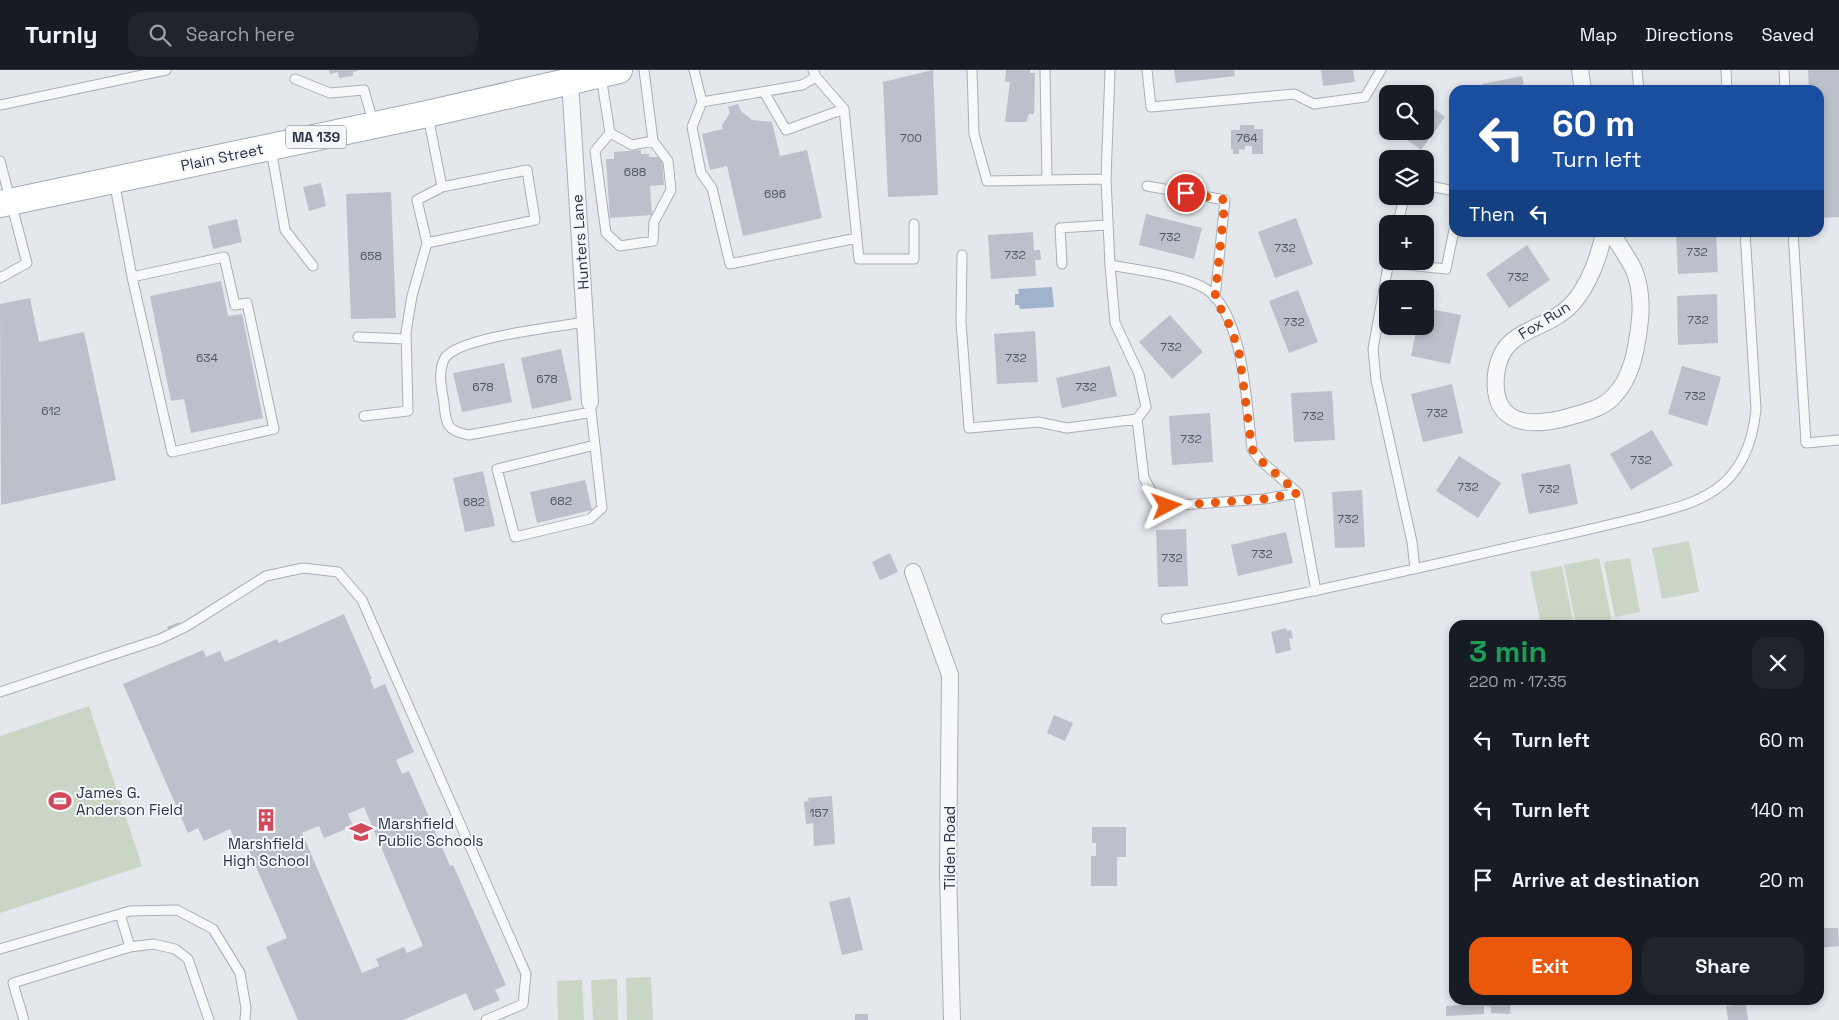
<!DOCTYPE html>
<html lang="en">
<head>
<meta charset="utf-8">
<style>
	body { margin:0; font-family:"Space Grotesk",sans-serif; background:#20242c; color:#f1f3f6; height:100vh; display:flex; flex-direction:column; font-size:19px; white-space:nowrap }
	* { box-sizing:border-box; margin:0 }
	p { font-size:16px; color:#9ea1a6 }
	.icon { flex:none; width:28px; height:28px; fill:none; stroke:currentColor; stroke-width:2; stroke-linecap:round; stroke-linejoin:round }
	.map { position:relative; flex:1; overflow:hidden }
	.side { position:absolute; left:1449px; top:550px; width:375px; height:385px; display:flex; flex-direction:column; background:#171b24; border-radius:15px; box-shadow:0 2px 8px #0003 }
	.side>* { flex:none }
	.banner { position:absolute; left:1449px; top:15px; width:375px; height:152px; border-radius:15px; box-shadow:0 2px 8px #0003; background:#1a4fa0; color:#fff; overflow:hidden }
	.buttons { position:absolute; left:1379px; top:15px; display:grid; gap:10px }
	.buttons a { display:grid; place-items:center; width:55px; height:55px; border-radius:10px; background:#171b24; box-shadow:0 2px 8px #0003; font-size:25px }
	.pin { position:absolute; display:grid; place-items:center; width:42px; height:42px; color:#fff; margin:-21px; border:2px solid #fff; border-radius:50%; box-shadow:0 1px 5px #0007 }
	.me { position:absolute; width:55px; margin:-28px; rotate:86deg; stroke-linejoin:round; filter:drop-shadow(0 0 4px #0008) }
	.turn { display:flex; align-items:center; gap:18px; height:105px; padding:0 20px; font-size:22px }
	.turn .icon { width:65px; height:65px; stroke-width:2.5 }
	.turn b { display:block; font-size:35px; line-height:42px }
	.then { display:flex; align-items:center; height:48px; padding:0 20px; background:#0003; gap:10px; font-size:19px }
	.round { display:grid; place-items:center; flex:none; width:52px; height:52px; border-radius:15px; background:#20242c }
	.summary { display:flex; align-items:center; justify-content:space-between; height:85px; padding:0 20px }
	h1 { font-size:30px; font-weight:600; line-height:38px; color:#1e9e55 }
	.primary-button { display:flex; gap:10px; margin-top:auto; padding:10px 20px }
	.primary-button a { flex:1; height:58px; border-radius:15px; background:#ea580c; color:#fff; font-size:20px; font-weight:600; line-height:58px; text-align:center }
	.primary-button a+a { background:#20242c; color:#f1f3f6 }
	ul { padding:0; list-style:none }
	li { display:flex; align-items:center; gap:15px; height:70px; padding:0 20px }
	li div { flex:1 }
	li b { display:block; font-size:19px }
	li em { font-style:normal }
	header { display:flex; align-items:center; gap:30px; box-sizing:border-box; height:70px; padding:0 25px; background:#171b24; border-bottom:1px solid #363941 }
	header strong { font-size:24px }
	nav { display:flex; gap:28px; margin-inline-start:auto; font-size:18px }
	.search { width:350px; height:45px; background:#20242c; display:flex; align-items:center; gap:12px; box-sizing:border-box; padding:0 18px; border-radius:15px; color:#9ea1a6; font-size:19px }
	.map>svg:first-child { display:block }
	.green { fill:#c9d6c5 }
	.water { fill:#9fb4cc }
	.building { fill:#bbc0ca; fill-rule:evenodd }
	.lines { fill:none; stroke-linecap:round; stroke-linejoin:round }
	.lane-casing { stroke:#a9aeb7; stroke-width:11 }
	.street-casing { stroke:#a9aeb7; stroke-width:18 }
	.primary-casing { stroke:#a3abb8; stroke-width:28 }
	.lane { stroke:#f7f8fa; stroke-width:9 }
	.street { stroke:#f7f8fa; stroke-width:16 }
	.primary { stroke:#fff; stroke-width:26 }
	.route { stroke:#ea580c; stroke-width:9; stroke-dasharray:0 16.2 }
	.labels { text-anchor:middle; dominant-baseline:central; stroke-width:4; stroke-linejoin:round; paint-order:stroke }
	.number-label { font-size:12px; fill:#4f5766 }
	.shield { fill:#f4f6f9; stroke:#676e7b; stroke-width:1 }
	.shield-label { font-size:14px; font-weight:bold; fill:#2b3445 }
	.street-label { font-size:15px; fill:#2b3445; stroke:#f4f6f9 }
	.poi-label { font-size:15px; fill:#2b3445; stroke:#f4f6f9; text-anchor:start }
</style>
</head>
<body>
<header>
<strong>Turnly</strong>
<div class="search"><svg class="icon" aria-label="search" viewBox="0 0 24 24"><circle cx="10" cy="10" r="6"/><path d="M15 15l6 6"/></svg>Search here</div>
<nav><a>Map</a><a>Directions</a><a>Saved</a></nav>
</header>
<div class="map">
<svg width="1839" height="950" viewBox="0 0 1839 950">
	<rect width="100%" height="100%" fill="#e4e7ec"/>
	<path class="green" d="M1689 471 1699 522 1662 529 1652 478Z
		M1599 488 1612 553 1576 555 1564 495Z
		M1630 488 1640 542 1615 547 1604 492Z
		M1562 496 1574 555H1541L1530 502Z
		M89 636 142 796 0 843V666Z
		M651 907 653 950H627L626 908Z
		M617 909 618 950H593L591 910Z
		M582 910 584 950H558L557 911Z"/>
	<path class="water" d="M1052 217 1054 237 1020 239 1019 235H1015V224H1019L1018 219Z"/>
	<path class="building" d="M329 0H358V1L353 2V6L339 8 338 2 330 4Z
		M933 0 938 125 888 127 883 12Z
		M1006 0H1030V3H1035L1034 44H1029L1026 52H1005L1010 12H1005Z
		M1174 0H1234L1235 6 1176 13Z
		M1321 0H1353L1355 12 1323 16Z
		M1808 0H1839V147L1819 148V20H1809Z
		M1522 6 1525 20H1483L1482 14Z
		M1404 17 1413 24H1399Z
		M1425 32 1445 47 1421 80 1395 61H1425Z
		M738 34 741 41 752 50 772 52 780 86 807 80 822 148 743 166 727 96 710 100 702 64 723 59 722 55 730 43 728 37Z
		M1388 40V56L1380 50Z
		M1240 55H1254V59H1263V84H1252V76H1245V80L1239 79V84H1233V79H1231V60H1240Z
		M641 80V84H649V87H662L664 115 650 116 652 145 610 148 606 89H614V82Z
		M321 113 326 136 309 141 303 117Z
		M391 122 396 248 351 249 346 124Z
		M1146 144 1202 158 1194 189 1139 175Z
		M1296 148 1313 194 1275 208 1258 162Z
		M237 149 242 172 213 179 208 156Z
		M1033 162 1034 180H1040L1041 190H1035L1036 206 991 209 988 165Z
		M1676 162H1716L1718 202 1678 204Z
		M1527 175 1550 210 1509 238 1486 204Z
		M221 211 228 246 242 244 263 348 191 363 184 329 171 331 150 226Z
		M1298 220 1318 272 1289 283 1269 231Z
		M1717 224 1718 273 1678 275 1677 226Z
		M30 228 39 272 84 262 116 410 1 435 0 234Z
		M1425 238 1461 245 1450 294 1411 286 1417 256H1425Z
		M1170 245 1203 282 1172 309 1139 272Z
		M1035 261 1038 312 997 314 994 264Z
		M561 279 572 330 532 339 521 288Z
		M504 293 512 332 462 342 453 303Z
		M1110 296 1117 326 1062 338 1056 308Z
		M1682 296 1721 307 1707 356 1668 344Z
		M1452 314 1463 363 1423 372 1411 324Z
		M1332 321 1335 370 1294 372 1291 323Z
		M1210 343 1213 392 1172 395 1169 346Z
		M1652 360 1673 395 1631 420 1610 384Z
		M1459 386 1501 413 1478 448 1436 421Z
		M1570 394 1578 434 1529 444 1521 404Z
		M483 401 495 456 465 462 453 408Z
		M585 410 592 440 537 453 530 422Z
		M1362 420 1365 477 1335 478 1332 422Z
		M1186 459 1188 516 1158 517 1156 460Z
		M1286 462 1293 493 1238 506 1231 475Z
		M890 483 898 502 880 510 872 492Z
		M344 544 372 609H370L374 619 385 614 414 682 396 690 402 704 409 701 450 796 453 795 506 915 495 920 500 930 474 941 466 923 403 950H298L266 877 287 868 246 774 238 777 230 759 204 771 198 758 188 763 123 614 203 580 206 587 220 581 225 592 277 569 279 573ZM364 737 423 876 407 883 404 877 376 889 379 896 362 903 302 763 319 756 324 768 353 756 348 744Z
		M179 552 182 558 169 562 167 557Z
		M1286 558 1287 561 1291 560 1293 568 1289 569 1291 580 1276 584 1271 562Z
		M1054 645 1073 653 1065 671 1047 663Z
		M832 726 835 774 814 776 813 753 806 754 804 732 809 731 808 728Z
		M1092 757H1126V787H1117V816H1091V786H1096V773H1092Z
		M850 827 863 880 842 885 829 832Z
		M1819 858H1838L1839 876 1819 878Z
		M1461 930H1511L1510 944 1491 943V937L1484 936V944L1446 946V936L1461 935Z
		M1746 934 1748 950H1728L1726 936Z
		M855 944H868V950H855Z"/>
	<g class="lines">
		<defs>
			<path id="lane" d="M694 0 702 32 692 57 701 103 712 118 730 194 857 168
				M813 0 816 7 844 39 859 189H914V154
				M972 0 974 64 987 111 1106 109
				M1045 0 1047 110
				M1110 0 1106 109 1110 195C1136 200 1184 205 1206 219 1244 244 1247 338 1252 379L1260 390 1298 423
				M1147 0 1151 37 1294 24 1314 34 1365 27 1381 0
				M1637 0 1639 20
				M1726 0 1727 20
				M1784 0 1785 20
				M601 6 610 63 595 81 606 163 620 176 653 171 654 152 671 120 668 91 653 71 644 0
				M295 9 330 23 364 20 373 52
				M764 22 786 60 844 39
				M702 32 802 15 816 7
				M0 35 166 0
				M428 46 442 117 527 100 535 150 427 173 417 130 442 117
				M610 63 632 75 653 71
				M271 79 285 160 313 196
				M0 91 27 193 0 208
				M114 111 132 207 172 382 274 359 247 233 235 235 224 187 132 207
				M1425 115 1454 121
				M1147 116 1225 130 1215 228
				M1398 154 1404 126
				M1793 162 1806 373 1839 370
				M962 185 961 252 969 358 1038 352 1067 358 1137 349
				M1389 191 1373 279 1376 310 1412 472 1415 499
				M1389 193 1446 199 1454 160
				M1062 194 1060 158 1106 155
				M1110 195 1115 253 1139 304 1146 337 1137 349 1144 408 1154 426 1167 436 1264 429 1298 423 1316 521
				M585 252C558 257 458 267 445 288 437 301 442 320 444 333 446 355 447 361 469 365L591 342
				M358 267 406 269
				M590 332 602 438 590 449 515 467 497 399 595 375
				M364 346 408 341 406 262 412 226 427 173
				M1166 549C1292 528 1417 498 1542 470 1575 463 1608 455 1641 447 1667 440 1693 435 1715 420 1743 401 1753 371 1756 339L1745 162
				M0 622 160 569 187 556 266 506 303 498 338 502 362 530 526 904 523 934 486 950
				M120 844 130 877
				M0 879 130 841 177 840 213 859 240 903 246 938 245 950
				M24 950 13 913 130 877 153 874 175 879 188 889 209 950"/>
			<path id="street" d="M1580 0 1583 20
				M570 11 590 332
				M1604 162C1600 185 1588 217 1572 234 1545 263 1501 256 1496 305 1491 359 1535 357 1572 346 1586 342 1603 338 1613 327 1631 309 1636 282 1639 258 1642 239 1641 215 1633 198 1627 186 1618 174 1611 162
				M913 502 950 605 948 802 952 950"/>
			<path id="primary" d="M0 134 427 44 619 0"/>
		</defs>
		<use href="#lane" class="lane-casing"/>
		<use href="#street" class="street-casing"/>
		<use href="#primary" class="primary-casing"/>
		<use href="#lane" class="lane"/>
		<use href="#street" class="street"/>
		<use href="#primary" class="primary"/>
	</g>
	<g class="lines">
		<path class="route" d="M1167 436 1264 429 1298 423 1260 390 1252 379 1239 282 1231 258 1215 228 1225 130 1186 123"/>
	</g>
	<defs>
		<symbol id="stadium-bare" viewBox="-9 -9 18 18"><path d="M0-5a6.5 5 0 1 0 0 10a6.5 5 0 1 0 0-10ZM-3.5-1.8h7v3.6h-7Z" fill="#d1495b" stroke="#f4f6f9" stroke-width="2.5" paint-order="stroke"/></symbol>
		<symbol id="building-bare" viewBox="-9 -9 18 18"><path d="M-4-6H4V6H1V3H-1V6H-4ZM-2.5-4.3h1.7v1.8h-1.7ZM.8-4.3h1.7v1.8H.8ZM-2.5-1h1.7V.8h-1.7ZM.8-1h1.7V.8H.8Z" fill="#d1495b" stroke="#f4f6f9" stroke-width="2.5" paint-order="stroke"/></symbol>
		<symbol id="school-bare" viewBox="-9 -9 18 18"><path d="M0-5L7-2L0 1L-7-2ZM-4 1L0 2.5L4 1V4Q0 6-4 4Z" fill="#d1495b" stroke="#f4f6f9" stroke-width="2.5" paint-order="stroke"/></symbol>
	</defs>
	<g fill-rule="evenodd">
		<use href="#stadium-bare" x="44" y="715" width="32" height="32"/>
		<use href="#building-bare" x="250" y="734" width="32" height="32"/>
		<use href="#school-bare" x="345" y="746" width="32" height="32"/>
	</g>
	<g class="labels">
		<g class="number-label">
			<text x="911" y="68">700</text>
			<text x="1247" y="68">764</text>
			<text x="635" y="102">688</text>
			<text x="775" y="124">696</text>
			<text x="1170" y="167">732</text>
			<text x="1285" y="178">732</text>
			<text x="1697" y="182">732</text>
			<text x="1015" y="185">732</text>
			<text x="371" y="186">658</text>
			<text x="1518" y="207">732</text>
			<text x="1698" y="250">732</text>
			<text x="1294" y="252">732</text>
			<text x="1171" y="277">732</text>
			<text x="207" y="288">634</text>
			<text x="1016" y="288">732</text>
			<text x="547" y="309">678</text>
			<text x="483" y="317">678</text>
			<text x="1086" y="317">732</text>
			<text x="1695" y="326">732</text>
			<text x="51" y="341">612</text>
			<text x="1437" y="343">732</text>
			<text x="1313" y="346">732</text>
			<text x="1191" y="369">732</text>
			<text x="1641" y="390">732</text>
			<text x="1468" y="417">732</text>
			<text x="1549" y="419">732</text>
			<text x="561" y="431">682</text>
			<text x="474" y="432">682</text>
			<text x="1348" y="449">732</text>
			<text x="1262" y="484">732</text>
			<text x="1172" y="488">732</text>
			<text x="819" y="743">157</text>
		</g>
		<rect class="shield" x="286" y="55.5" width="60" height="23" rx="4"/>
		<g class="shield-label">
			<text x="316" y="67">MA 139</text>
		</g>
		<g class="street-label">
			<text transform="translate(222 87) rotate(-12)">Plain Street</text>
			<text transform="translate(580 172) rotate(-94)">Hunters Lane</text>
			<text transform="translate(1544 250) rotate(-32)">Fox Run</text>
			<text transform="translate(949 778) rotate(-90)">Tilden Road</text>
		</g>
		<g class="poi-label">
			<text x="76" y="722">James G.<tspan x="76" dy="17">Anderson Field</tspan></text>
			<text x="378" y="753">Marshfield<tspan x="378" dy="17">Public Schools</tspan></text>
			<text x="266" y="773" text-anchor="middle">Marshfield<tspan x="266" dy="17">High School</tspan></text>
		</g>
	</g>
</svg>
<div class="buttons">
<a><svg class="icon" aria-label="search" viewBox="0 0 24 24"><circle cx="10" cy="10" r="6"/><path d="M15 15l6 6"/></svg></a>
<a><svg class="icon" aria-label="layers" viewBox="0 0 24 24"><path d="M12 4l9 5-9 5-9-5zM3 14l9 5 9-5"/></svg></a>
<a>+</a>
<a>−</a>
</div>
<div class="pin" style="left:1186px;top:123px;background:#d93025"><svg class="icon" aria-label="arrive" viewBox="0 0 24 24"><path d="M6 21V4h12l-3 4 3 4H6"/></svg></div>
<svg class="me" style="left:1167px;top:436px" viewBox="-20 -20 40 40"><path d="M0-17L14 15 0 8-14 15z" fill="#ea580c" stroke="#fff" stroke-width="4"/></svg>
<div class="banner">
<div class="turn"><svg class="icon" aria-label="left" viewBox="0 0 24 24"><path d="M17 20v-9H6M10 6l-5 5 5 5"/></svg><div><b>60 m</b>Turn left</div></div>
<div class="then">Then<svg class="icon" aria-label="left" viewBox="0 0 24 24"><path d="M17 20v-9H6M10 6l-5 5 5 5"/></svg></div>
</div>
<section class="side">
<div class="summary"><div><h1>3 min</h1><p>220 m · 17:35</p></div><a class="round"><svg class="icon" aria-label="close" viewBox="0 0 24 24"><path d="M6 6l12 12M18 6L6 18"/></svg></a></div>
<ul>
<li><svg class="icon" aria-label="left" viewBox="0 0 24 24"><path d="M17 20v-9H6M10 6l-5 5 5 5"/></svg><div><b>Turn left</b></div><em>60 m</em></li>
<li><svg class="icon" aria-label="left" viewBox="0 0 24 24"><path d="M17 20v-9H6M10 6l-5 5 5 5"/></svg><div><b>Turn left</b></div><em>140 m</em></li>
<li><svg class="icon" aria-label="arrive" viewBox="0 0 24 24"><path d="M6 21V4h12l-3 4 3 4H6"/></svg><div><b>Arrive at destination</b></div><em>20 m</em></li>
</ul>
<div class="primary-button"><a>Exit</a><a>Share</a></div>
</section>
</div>
</body>
</html>
